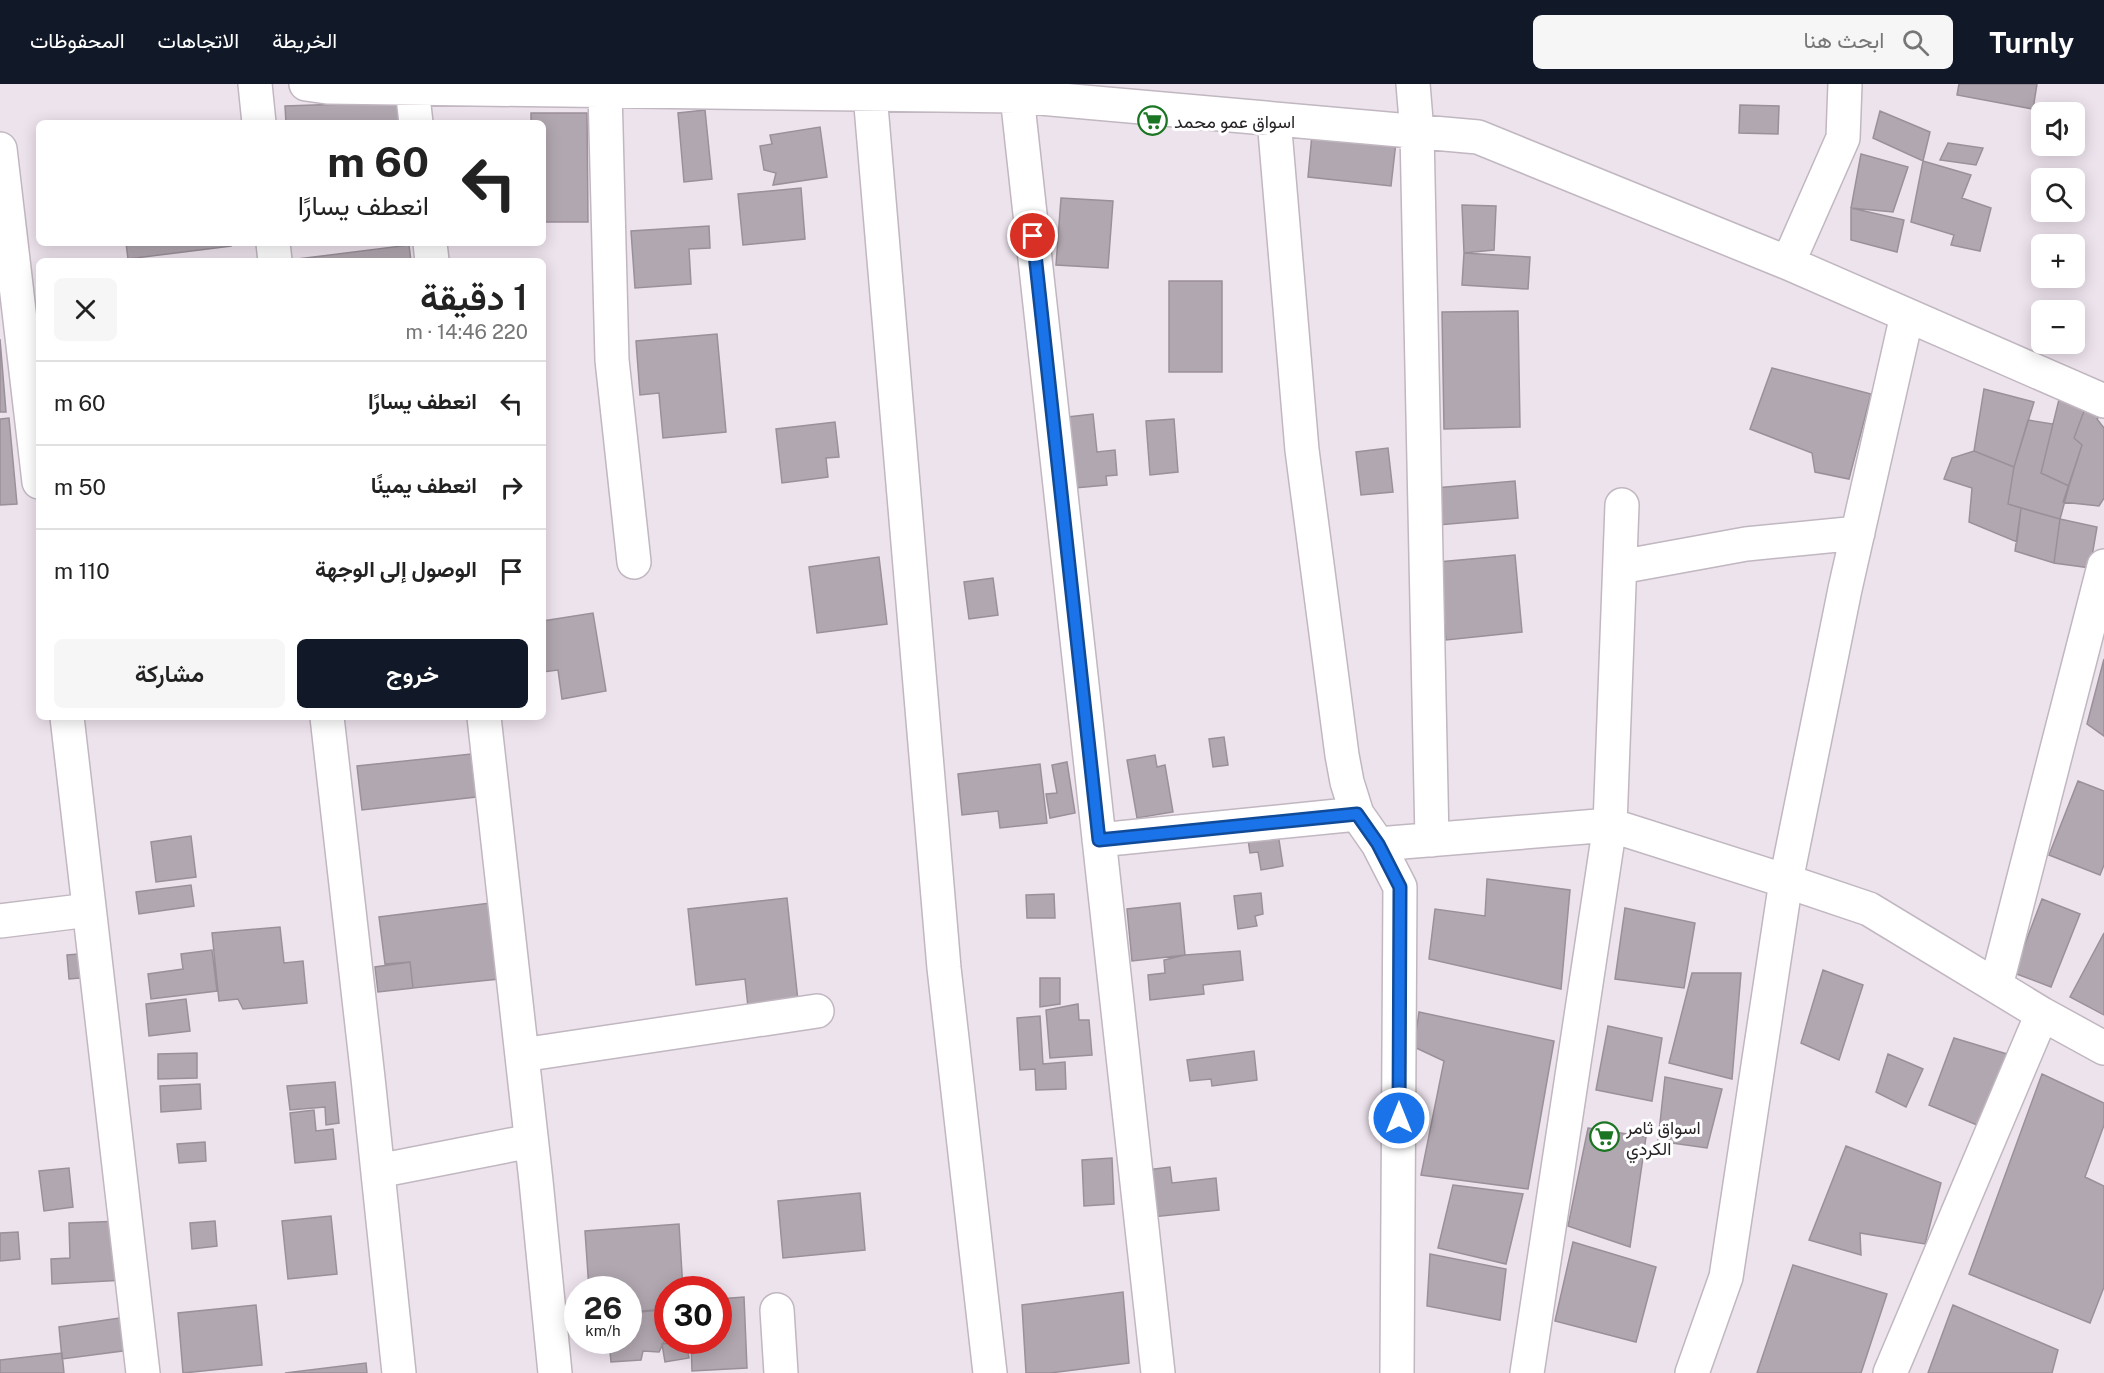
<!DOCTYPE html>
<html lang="ar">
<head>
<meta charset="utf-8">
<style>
	body { margin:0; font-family:"Public Sans",Vazirmatn,sans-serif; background:#f6f6f6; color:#222; direction:rtl; height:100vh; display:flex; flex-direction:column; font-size:22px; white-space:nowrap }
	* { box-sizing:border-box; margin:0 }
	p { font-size:20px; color:#767676 }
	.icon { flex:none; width:33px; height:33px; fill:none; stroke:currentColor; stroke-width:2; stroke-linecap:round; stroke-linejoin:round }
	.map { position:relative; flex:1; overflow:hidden; direction:ltr }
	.drawer { position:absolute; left:36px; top:174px; width:510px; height:462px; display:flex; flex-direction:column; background:#fff; border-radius:9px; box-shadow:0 3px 15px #0003; direction:rtl }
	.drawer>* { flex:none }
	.top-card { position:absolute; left:36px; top:36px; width:510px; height:126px; border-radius:9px; box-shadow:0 3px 15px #0003; direction:rtl; background:#fff; color:#222; overflow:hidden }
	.buttons { position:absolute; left:2031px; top:18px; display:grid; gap:12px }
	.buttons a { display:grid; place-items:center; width:54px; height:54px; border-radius:9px; background:#fff; box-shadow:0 3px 15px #0003; font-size:30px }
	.speed { position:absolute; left:564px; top:1192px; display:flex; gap:12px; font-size:30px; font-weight:700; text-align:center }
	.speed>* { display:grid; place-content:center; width:78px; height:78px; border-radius:50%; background:#fff; box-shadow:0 3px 15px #0003; line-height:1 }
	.speed small { font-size:15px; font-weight:400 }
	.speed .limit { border:9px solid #d22; background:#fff; color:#111 }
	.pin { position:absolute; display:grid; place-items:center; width:51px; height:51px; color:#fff; margin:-26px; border:3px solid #fff; border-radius:50%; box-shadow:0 2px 6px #0007 }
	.me { position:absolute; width:66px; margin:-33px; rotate:0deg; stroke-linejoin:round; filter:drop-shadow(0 0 4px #0008) }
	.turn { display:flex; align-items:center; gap:21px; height:126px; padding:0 18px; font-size:27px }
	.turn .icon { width:78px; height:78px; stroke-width:2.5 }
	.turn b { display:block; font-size:42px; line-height:51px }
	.round { display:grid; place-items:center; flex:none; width:63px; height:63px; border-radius:9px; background:#f6f6f6 }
	.head { display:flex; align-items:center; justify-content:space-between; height:102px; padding:0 18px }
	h1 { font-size:36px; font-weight:600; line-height:45px }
	.cta { display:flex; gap:12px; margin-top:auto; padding:12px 18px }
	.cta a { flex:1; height:69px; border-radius:9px; background:#111827; color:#fff; font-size:24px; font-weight:600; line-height:69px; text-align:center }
	.cta a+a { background:#f6f6f6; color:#222 }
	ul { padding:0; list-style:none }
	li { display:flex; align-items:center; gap:18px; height:84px; padding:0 18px; border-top:2px solid #e0e0e0 }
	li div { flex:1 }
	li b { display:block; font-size:22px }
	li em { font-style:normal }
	header { display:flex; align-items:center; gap:36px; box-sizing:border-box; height:84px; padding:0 30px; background:#111827; color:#fff }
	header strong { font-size:28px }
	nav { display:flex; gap:33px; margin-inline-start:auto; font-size:21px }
	.search { width:420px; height:54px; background:#f6f6f6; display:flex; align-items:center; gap:15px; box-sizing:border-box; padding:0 21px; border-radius:9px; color:#767676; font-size:22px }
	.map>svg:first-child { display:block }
	.building { fill:#b1a7b0; stroke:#9a9099; stroke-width:1.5 }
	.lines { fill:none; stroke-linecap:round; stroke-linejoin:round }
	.minor-casing { stroke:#c1b7c0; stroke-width:36 }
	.minor { stroke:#fff; stroke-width:33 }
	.route-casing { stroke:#114b97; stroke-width:15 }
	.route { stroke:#1a73e8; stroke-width:10 }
	.labels { text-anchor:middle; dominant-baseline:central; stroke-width:6; stroke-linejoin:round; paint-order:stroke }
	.poi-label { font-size:18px; fill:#272327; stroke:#fff; text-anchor:start }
</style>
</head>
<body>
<header>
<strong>Turnly</strong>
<div class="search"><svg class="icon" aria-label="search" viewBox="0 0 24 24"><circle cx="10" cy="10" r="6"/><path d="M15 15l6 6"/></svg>ابحث هنا</div>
<nav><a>الخريطة</a><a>الاتجاهات</a><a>المحفوظات</a></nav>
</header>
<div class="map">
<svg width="2104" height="1289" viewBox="0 0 2104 1289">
	<rect width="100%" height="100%" fill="#ede3ed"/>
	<path class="building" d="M1959 0H2037L2033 25 1957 11Z
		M403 18V39H286L285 22Z
		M1740 21 1779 22 1778 50 1739 49Z
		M705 26 712 95 684 98 678 29Z
		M1880 27 1930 48 1923 77 1873 54Z
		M531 29H587L588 138H543V39H531Z
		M820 43 827 93 773 101 776 89 764 86 760 62 772 60 770 51Z
		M1312 50 1396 58 1391 102 1308 93Z
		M1948 59 1983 64 1976 81 1940 76Z
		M1861 70 1908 83 1893 128 1851 124Z
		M1923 77 1971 91 1962 114 1991 124 1980 167 1951 161 1954 151 1911 138Z
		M801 104 805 155 743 161 738 110Z
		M1061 114 1113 117 1108 184 1056 181Z
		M1462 121 1496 122 1494 166 1464 169Z
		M1851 124 1904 136 1897 168 1851 156Z
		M709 142 710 164 689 165 691 200 635 204 631 147Z
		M126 159H231V162L128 175Z
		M409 161 411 177H298V175Z
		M1464 169 1530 173 1528 205 1462 201Z
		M1169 197H1222V288H1169Z
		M1518 227 1520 343 1444 345 1442 228Z
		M717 250 726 348 663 354 659 309 640 311 636 257Z
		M0 255 6 328H0Z
		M1772 284 1871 310 1849 395 1815 388 1812 369 1750 345Z
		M2063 299 2090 311 2074 354 2082 361 2069 402 2041 389Z
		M1984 305 2034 318 2014 383 1974 367Z
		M2090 311 2104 328 2097 335 2104 344V414L2099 422 2063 418 2082 361 2074 354Z
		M1093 330 1097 368 1115 366 1117 391 1106 392 1107 401 1075 404 1068 333Z
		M9 334 17 420 0 421V335Z
		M1174 335 1178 388 1150 391 1146 337Z
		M2028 336 2053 340 2041 389 2069 402 2060 435 2008 420 2014 383Z
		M835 338 839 373 826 374 828 393 782 399 776 345Z
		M1388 364 1393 408 1361 411 1356 368Z
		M1974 367 2014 383 2008 420 2021 424 2017 458 1969 438 1972 404 1944 395 1952 374Z
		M1515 397 1518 434 1438 441 1435 404Z
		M2021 424 2060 435 2054 479 2015 467Z
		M2060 435 2097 443 2090 484 2054 479Z
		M1515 471 1522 548 1446 556 1438 478Z
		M879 473 887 540 817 549 809 483Z
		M993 494 998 531 969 535 964 498Z
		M593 529 606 607 562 615 558 586 543 588V537Z
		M2104 575V652L2087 640Z
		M1224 653 1228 681 1213 683 1209 655Z
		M471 670 476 713 362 726 357 682Z
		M1155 671 1157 683 1165 681 1173 728 1137 734 1127 676Z
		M1067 678 1075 729 1050 734 1046 710 1057 709 1052 681Z
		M1040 680 1047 739 1000 744 998 727 962 731 958 690Z
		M2078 697 2104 707V781L2100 791 2049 771Z
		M1277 743 1283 782 1261 786 1258 768 1250 769 1247 749Z
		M191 752 196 793 156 798 151 758Z
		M1487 795 1570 806 1561 905 1429 875 1435 825 1485 832Z
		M191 801 194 822 139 830 136 808Z
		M1261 809 1263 830 1255 832 1257 842 1238 845 1234 812Z
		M1054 810 1055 834H1027L1026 811Z
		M787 814 798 917 748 923 745 895 696 901 688 825Z
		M2042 815 2080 830 2051 903 2014 889Z
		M490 819 499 895 413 904 410 878 385 880 379 833Z
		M1180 819 1185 871 1132 877 1127 825Z
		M1625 824 1695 839 1684 904 1615 895Z
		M280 843 284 879 303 877 307 919 243 925 238 915 219 917 212 849Z
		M2104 849V931L2070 913Z
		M212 866 217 907 151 915 148 890 183 885 181 870Z
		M1240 867 1243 896 1203 901 1204 910 1150 916 1148 891 1165 889 1164 876 1185 871Z
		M91 869 92 893 69 895 67 871Z
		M410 878 413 904 378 908 375 883Z
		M1823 886 1863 901 1839 976 1801 959Z
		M1692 889H1741L1732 995 1669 979Z
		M1040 894H1060V920L1040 923Z
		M186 915 190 947 149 952 146 920Z
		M1078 920 1079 936H1089L1092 971 1050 974 1046 926Z
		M1419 928 1554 957 1528 1105 1421 1091 1444 977 1414 963Z
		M1040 932 1043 980 1065 978 1066 1005 1036 1006 1035 985 1020 986 1017 934Z
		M1608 942 1662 954 1652 1017 1596 1006Z
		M1954 954 2007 970 1977 1041 1929 1021Z
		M1254 967 1257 996 1212 1002 1211 995 1190 997 1187 976Z
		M197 969V994L158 995V970Z
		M1888 970 1923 985 1906 1023 1876 1008Z
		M2042 990 2104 1019V1041L2085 1093 2104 1102V1203L2090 1239 1969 1190Z
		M1665 993 1722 1005 1707 1064 1658 1057Z
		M335 998 339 1039 326 1041 325 1023 290 1026 287 1002Z
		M200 1000 201 1025 161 1028 160 1002Z
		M314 1026 316 1047 333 1045 336 1075 295 1079 290 1029Z
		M1588 1044 1646 1053 1630 1163 1568 1142Z
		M205 1058 206 1077 179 1079 177 1060Z
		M1846 1062 1941 1099 1925 1160 1860 1149 1861 1171 1809 1156Z
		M1112 1074 1114 1120 1084 1122 1082 1076Z
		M1170 1083 1172 1099 1216 1094 1219 1126 1152 1133 1147 1086Z
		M69 1084 73 1123 44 1127 39 1087Z
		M1453 1101 1523 1110 1506 1180 1438 1164Z
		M860 1109 865 1166 783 1174 778 1117Z
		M331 1132 337 1190 288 1195 282 1137Z
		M123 1137 125 1196 52 1200 51 1175 70 1174 69 1139Z
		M215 1137 217 1162 192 1165 190 1139Z
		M679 1140 683 1206H668V1225L628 1228V1206H589L585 1147Z
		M18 1148 20 1175 0 1177V1149Z
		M1573 1158 1656 1183 1636 1258 1555 1237Z
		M1430 1170 1506 1185 1500 1236 1427 1222Z
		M1793 1181 1887 1210 1861 1289H1757Z
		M1123 1208 1129 1279 1050 1289H1026L1022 1221Z
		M744 1213 747 1284 692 1287 691 1257H718V1215Z
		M256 1221 262 1281 183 1289 178 1229Z
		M1953 1221 2058 1266 2052 1289H1928Z
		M662 1226 665 1256 659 1268 643 1267 641 1276 611 1278 609 1257H628V1229Z
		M126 1233 130 1266 62 1275 59 1243Z
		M686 1257 689 1274 665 1278 662 1260Z
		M62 1269 64 1289H0V1276Z
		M366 1279 367 1289H285Z"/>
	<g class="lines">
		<defs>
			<path id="minor" d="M255 0 259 39
				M306 0 327 3 1017 12 1478 53 1788 179 2104 317
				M1413 0 1417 48 1432 756
				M412 4 416 39
				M605 7 612 276 634 478
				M870 10 944 884 990 1289
				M1017 12 1158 1289
				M1274 35 1302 366 1342 671 1347 698 1357 730 1378 760 1400 803 1397 1289
				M0 65 39 398
				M273 159 275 177
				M430 159 432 177
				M1788 179 1843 54 1845 0
				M1620 483 1746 460 1858 449
				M67 633 143 1289
				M327 633 368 994 399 1289
				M484 633 536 1097 555 1289
				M1099 756 1357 730
				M1378 760 1610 741 1786 797 1869 825 2042 930 2104 964
				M0 837 89 826
				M1996 902 2104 482
				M522 971 817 927
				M378 1087 531 1057
				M777 1226 781 1289
				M1527 1289 1610 741 1622 421
				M1692 1289 1726 1193 1786 797 1845 505 1907 231
				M1890 1289 2042 930"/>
		</defs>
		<use href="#minor" class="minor-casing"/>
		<use href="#minor" class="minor"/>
	</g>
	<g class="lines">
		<defs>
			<path id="route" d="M1033 152 1099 756 1357 730 1378 760 1400 803 1399 1034"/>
		</defs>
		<use href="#route" class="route-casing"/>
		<use href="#route" class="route"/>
	</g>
	<defs>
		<symbol id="supermarket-ring" viewBox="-11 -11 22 22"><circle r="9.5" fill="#fff" stroke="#1b7522" stroke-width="1.5"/><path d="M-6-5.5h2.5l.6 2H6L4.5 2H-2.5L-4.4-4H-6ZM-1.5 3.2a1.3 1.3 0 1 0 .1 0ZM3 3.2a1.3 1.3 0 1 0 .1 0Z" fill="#1b7522"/></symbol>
	</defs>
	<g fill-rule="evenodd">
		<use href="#supermarket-ring" x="1136" y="20" width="33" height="33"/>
		<use href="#supermarket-ring" x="1588" y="1036" width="33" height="33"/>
	</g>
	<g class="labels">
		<g class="poi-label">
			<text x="1174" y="37">اسواق عمو محمد</text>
			<text x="1626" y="1043">اسواق ثامر<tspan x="1626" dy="21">الكردي</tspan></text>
		</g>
	</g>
</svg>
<div class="buttons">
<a><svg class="icon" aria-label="sound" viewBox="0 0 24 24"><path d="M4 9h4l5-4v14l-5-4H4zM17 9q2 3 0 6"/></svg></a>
<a><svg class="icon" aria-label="search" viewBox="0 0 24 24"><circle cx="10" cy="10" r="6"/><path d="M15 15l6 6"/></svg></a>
<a>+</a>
<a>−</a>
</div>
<div class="speed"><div>26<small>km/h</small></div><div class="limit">30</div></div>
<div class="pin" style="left:1033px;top:152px;background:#d93025"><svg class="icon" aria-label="arrive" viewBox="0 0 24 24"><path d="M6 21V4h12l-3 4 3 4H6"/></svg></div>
<svg class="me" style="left:1399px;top:1034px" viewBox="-20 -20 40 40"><circle r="17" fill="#1a73e8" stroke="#fff" stroke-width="3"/><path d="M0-11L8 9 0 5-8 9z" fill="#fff"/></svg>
<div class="top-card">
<div class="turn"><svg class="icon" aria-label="left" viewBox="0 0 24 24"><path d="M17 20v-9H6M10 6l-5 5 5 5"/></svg><div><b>60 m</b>انعطف يسارًا</div></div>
</div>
<section class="drawer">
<div class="head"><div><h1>1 دقيقة</h1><p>220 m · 14:46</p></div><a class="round"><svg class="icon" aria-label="close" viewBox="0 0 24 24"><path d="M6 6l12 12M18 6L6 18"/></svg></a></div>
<ul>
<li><svg class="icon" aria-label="left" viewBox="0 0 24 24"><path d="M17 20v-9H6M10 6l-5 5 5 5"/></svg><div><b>انعطف يسارًا</b></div><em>60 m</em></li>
<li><svg class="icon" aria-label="right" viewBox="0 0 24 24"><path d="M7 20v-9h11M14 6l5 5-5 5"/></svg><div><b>انعطف يمينًا</b></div><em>50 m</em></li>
<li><svg class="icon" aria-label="arrive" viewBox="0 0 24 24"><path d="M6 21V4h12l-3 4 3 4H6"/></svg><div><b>الوصول إلى الوجهة</b></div><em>110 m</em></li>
</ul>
<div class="cta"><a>خروج</a><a>مشاركة</a></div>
</section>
</div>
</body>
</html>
